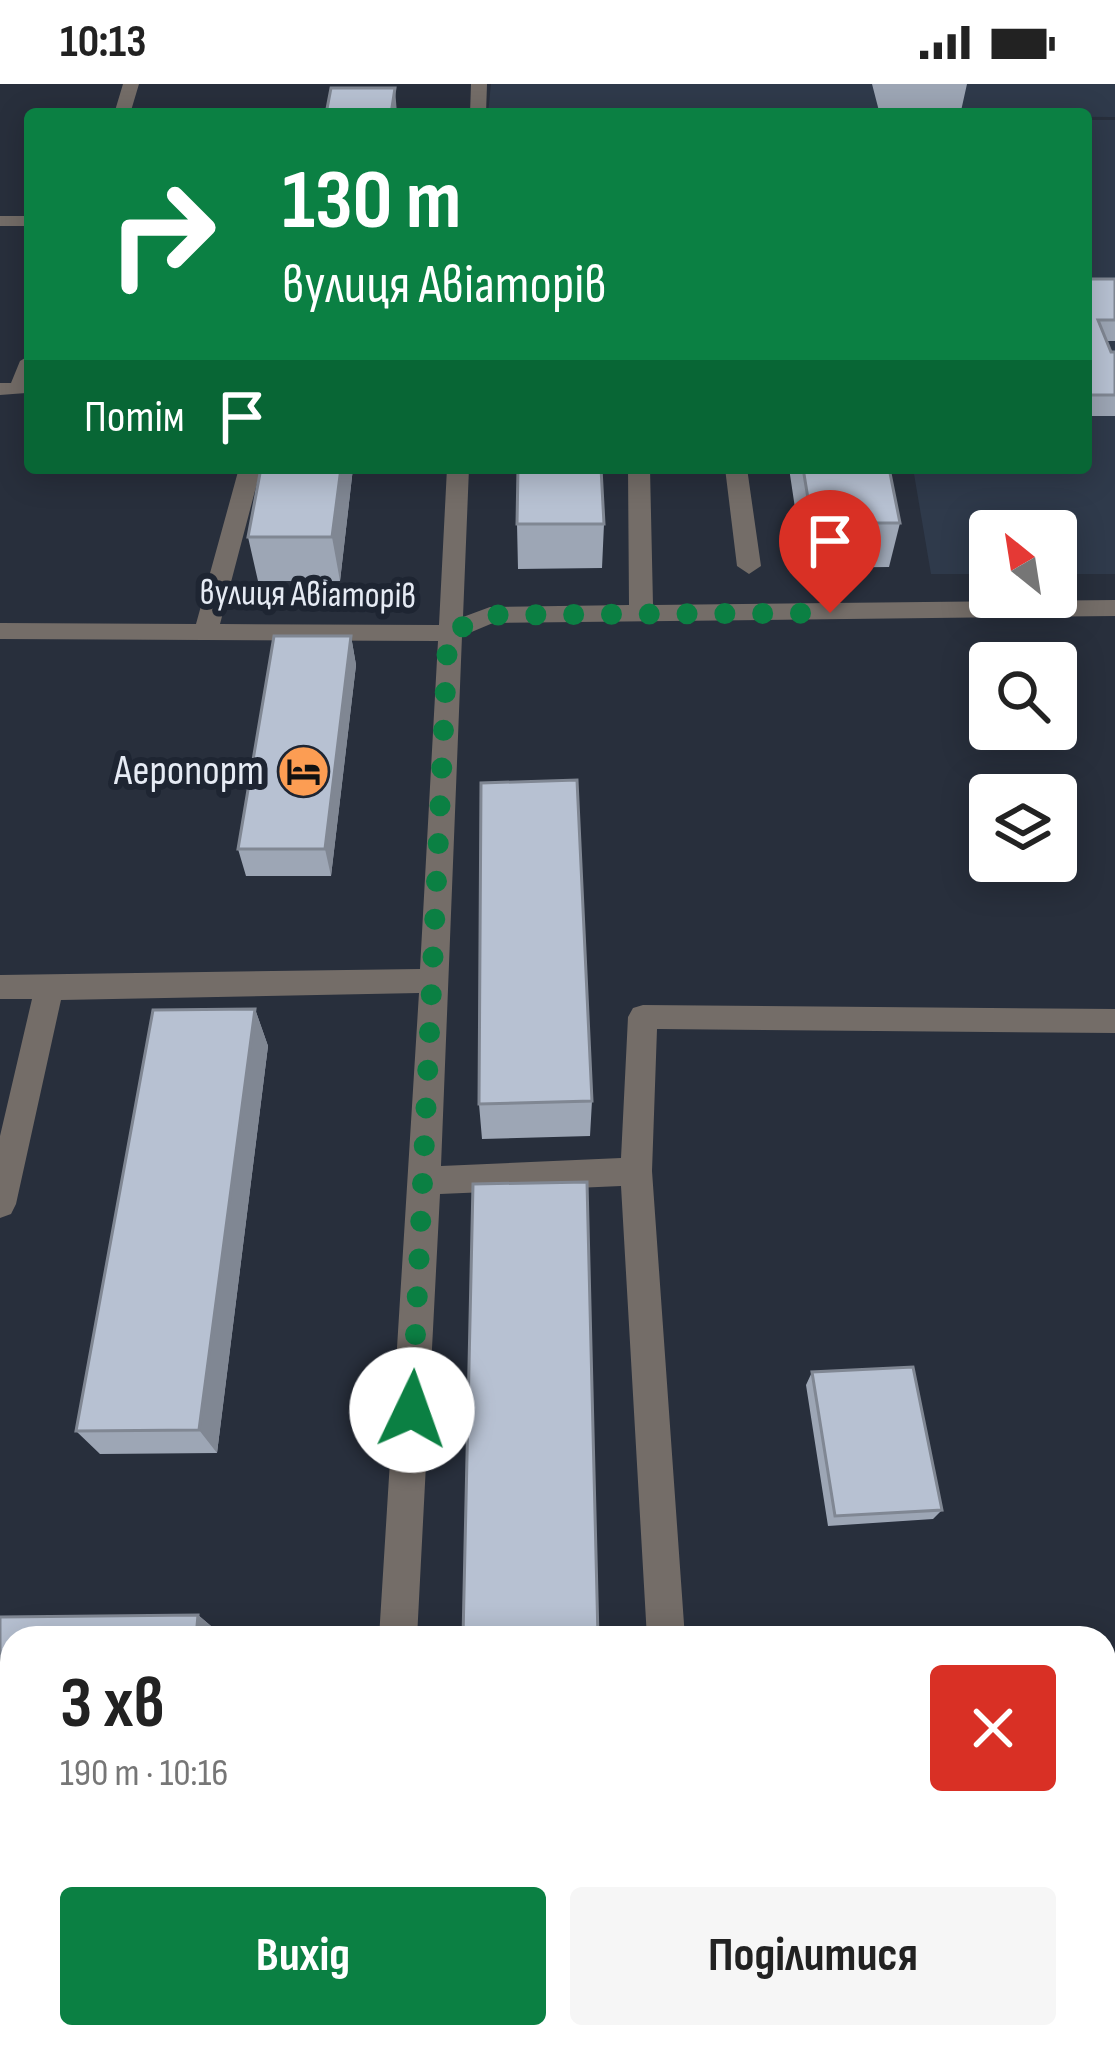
<!DOCTYPE html>
<html lang="uk">
<head>
<meta charset="utf-8">
<style>
	body { margin:0; font-family:"Sofia Sans Condensed",sans-serif; background:#f6f6f6; color:#222; height:100vh; display:flex; flex-direction:column; font-size:45px; white-space:nowrap }
	* { box-sizing:border-box; margin:0 }
	p { font-size:39px; color:#767676 }
	.icon { flex:none; width:66px; height:66px; fill:none; stroke:currentColor; stroke-width:2; stroke-linecap:round; stroke-linejoin:round }
	.map { position:relative; flex:1; overflow:hidden }
	.side { position:absolute; left:0px; top:1542px; width:1116px; height:423px; display:flex; flex-direction:column; background:#fff; border-radius:36px 36px 0 0; box-shadow:0 6px 30px #0003 }
	.side>* { flex:none }
	.guide { position:absolute; left:24px; top:24px; width:1068px; height:366px; border-radius:12px; box-shadow:0 6px 30px #0003; background:#0b8043; color:#fff; overflow:hidden }
	.needle { width:78px; rotate:330deg }
	.fabs { position:absolute; left:969px; top:426px; display:grid; gap:24px }
	.fabs a { display:grid; place-items:center; width:108px; height:108px; border-radius:12px; background:#fff; box-shadow:0 6px 30px #0003; font-size:60px }
	.pin { position:absolute; display:grid; place-items:center; width:102px; height:102px; color:#fff; margin:-123px -51px; border-radius:50% 50% 50% 0; rotate:-45deg; box-shadow:0 0 12px #0007 }
	.pin .icon { rotate:45deg }
	.me { position:absolute; width:132px; margin:-66px; rotate:3deg; stroke-linejoin:round; filter:drop-shadow(0 0 9px #0008) }
	.turn { display:flex; align-items:center; gap:42px; height:252px; padding:0 60px; font-size:54px }
	.turn .icon { width:156px; height:156px; stroke-width:2.5 }
	.turn b { display:block; font-size:84px; line-height:102px }
	.then { display:flex; align-items:center; height:114px; padding:0 60px; background:#0003; gap:24px; font-size:45px }
	.round { display:grid; place-items:center; flex:none; width:126px; height:126px; border-radius:12px; background:#f6f6f6 }
	.summary { display:flex; align-items:center; justify-content:space-between; height:204px; padding:0 60px }
	h1 { font-size:72px; font-weight:700; line-height:90px }
	.primary-button { display:flex; gap:24px; margin-top:auto; padding:24px 60px }
	.primary-button a { flex:1; height:138px; border-radius:12px; background:#0b8043; color:#fff; font-size:48px; font-weight:700; line-height:138px; text-align:center }
	.primary-button a+a { background:#f6f6f6; color:#222 }
	.status { display:flex; justify-content:space-between; align-items:center; height:84px; padding:0 60px; background:#fff; direction:ltr }
	.status svg { height:33px; fill:currentColor }
	.map>svg:first-child { display:block }
	.built { fill:#2f3a4b }
	.lines { fill:none; stroke-linecap:round; stroke-linejoin:round }
	.minor { fill:#746d68; fill-rule:evenodd }
	.wall { fill:#9da6b5 }
	.shaded-wall { fill:#808793 }
	.building { fill:#b7c1d2; stroke:#808793; stroke-width:3 }
	.route { stroke:#0b8043; stroke-width:21; stroke-dasharray:0 37.8 }
	.labels { text-anchor:middle; dominant-baseline:central; stroke-width:12; stroke-linejoin:round; paint-order:stroke }
	.far-street-label { font-size:36px; fill:#e6ebf4; stroke:#1e2532 }
	.poi-label { font-size:42px; fill:#e6ebf4; stroke:#1e2532; text-anchor:end }
</style>
</head>
<body>
<div class="status"><b>10:13</b><svg viewBox="0 0 49 12"><path d="M0 12V9h3v3zM5 12V6h3v6zM10 12V3h3v9zM15 12V0h3v12zM26 1h20v11H26zM47 4h2v5h-2z"/></svg></div>
<div class="map">
<svg width="1115" height="1963" viewBox="0 0 1115 1963">
	<rect width="100%" height="100%" fill="#282f3c"/>
	<path class="built" d="M491 0H1115V33L488 30Z
		M1086 36H1115V490H1056V447H990V490H931L913 384H1086Z"/>
	<g class="lines">
		<path class="minor" d="M123 0H139L130 30H114Z
			M471 0H487L486 30H470Z
			M0 132H30V142H0Z
			M30 271 26 309 0 311V299H11L20 277Z
			M239 384H261L220 540 439 541 447 384H469L463 533 490 523 629 521 628 384H650L653 521 1115 516V532L493 539 462 552 441 1082 621 1074 628 933 633 924 643 921 1115 925V949L657 945 652 1087 685 1554H647L621 1102 440 1110 417 1554H379L419 909 61 916 16 1120 11 1130 0 1134V1052L32 915H0V891L420 885 438 557 0 555V539L196 540Z
			M725 384H747L761 482 749 490 737 482Z
			M351 1953H395L394 1963H350Z"/>
	</g>
	<path class="wall" d="M872 0H967L961 27H879Z
		M1086 195H1115V257H1106L1111 268H1115V332H1086Z
		M261 384H353L340 497H258L248 453Z
		M789 384H889L900 439 889 483 804 484Z
		M517 440H604L602 484 518 485Z
		M351 552 356 581 331 792H246L238 765Z
		M255 925 268 962 217 1369 100 1370 76 1347Z
		M592 1017 590 1052 482 1055 479 1020Z
		M812 1288 942 1426 933 1435 828 1442 806 1301Z
		M198 1531 211 1542 12 1554V1673H0V1533Z"/>
	<path class="shaded-wall" d="M395 4 397 30H391Z
		M341 384H353L340 497 332 453Z
		M351 552 356 581 331 792 325 765Z
		M255 925 268 962 217 1369 199 1346Z
		M198 1531 211 1542 210 1554H196Z"/>
	<path class="building" d="M331 4H395L391 30H326Z
		M1086 195H1115V236H1098L1111 268H1115V311H1086Z
		M261 384H341L332 453H248Z
		M518 384H601L604 440H517Z
		M803 384H889L900 439H812Z
		M274 552H351L325 765H238Z
		M577 696 592 1017 479 1020 481 699Z
		M255 925 199 1346 76 1347 153 926Z
		M587 1098 598 1554H463L473 1100Z
		M913 1283 942 1426 835 1432 812 1288Z
		M198 1531 196 1554H12V1667H0V1533Z
		M852 1552 1025 1553V1554H852Z"/>
	<g class="lines">
		<path class="route" d="M412 1326 448 549 490 531 830 529"/>
	</g>
	<defs>
		<symbol id="hotel-disc" viewBox="-11 -11 22 22"><circle r="9.5" fill="#fc9d53" stroke="#1e2532"/><path d="M-6-4.5h1.5V1H6V5H4.5V3h-9V5H-6ZM-4 0a1.8 1.8 0 1 1 3.6 0ZM.5 0V-2.5h3Q6-2.5 6 0Z" fill="#111"/></symbol>
	</defs>
	<g fill-rule="evenodd">
		<use href="#hotel-disc" x="274" y="658" width="59" height="59"/>
	</g>
	<g class="labels">
		<g class="far-street-label">
			<text transform="translate(308 511) rotate(1)">вулиця Авіаторів</text>
		</g>
		<g class="poi-label">
			<text x="264" y="687">Аеропорт</text>
		</g>
	</g>
</svg>
<div class="fabs">
<a><svg class="needle" viewBox="-14 -14 28 28"><path d="M0-13l5 13h-10z" fill="#e53935"/><path d="M0 13l5-13h-10z" fill="#767676"/></svg></a>
<a><svg class="icon" aria-label="search" viewBox="0 0 24 24"><circle cx="10" cy="10" r="6"/><path d="M15 15l6 6"/></svg></a>
<a><svg class="icon" aria-label="layers" viewBox="0 0 24 24"><path d="M12 4l9 5-9 5-9-5zM3 14l9 5 9-5"/></svg></a>
</div>
<div class="pin" style="left:830px;top:529px;background:#d93025"><svg class="icon" aria-label="arrive" viewBox="0 0 24 24"><path d="M6 21V4h12l-3 4 3 4H6"/></svg></div>
<svg class="me" style="left:412px;top:1326px" viewBox="-20 -20 40 40"><circle r="19" fill="#fff"/><path d="M0-13L10 11 0 6-10 11z" fill="#0b8043"/></svg>
<div class="guide">
<div class="turn"><svg class="icon" aria-label="right" viewBox="0 0 24 24"><path d="M7 20v-9h11M14 6l5 5-5 5"/></svg><div><b>130 m</b>вулиця Авіаторів</div></div>
<div class="then">Потім<svg class="icon" aria-label="arrive" viewBox="0 0 24 24"><path d="M6 21V4h12l-3 4 3 4H6"/></svg></div>
</div>
<section class="side">
<div class="summary"><div><h1>3 хв</h1><p>190 m · 10:16</p></div><a class="round" style="background:#d93025;color:#fff"><svg class="icon" aria-label="close" viewBox="0 0 24 24"><path d="M6 6l12 12M18 6L6 18"/></svg></a></div>
<div class="primary-button"><a>Вихід</a><a>Поділитися</a></div>
</section>
</div>
</body>
</html>
